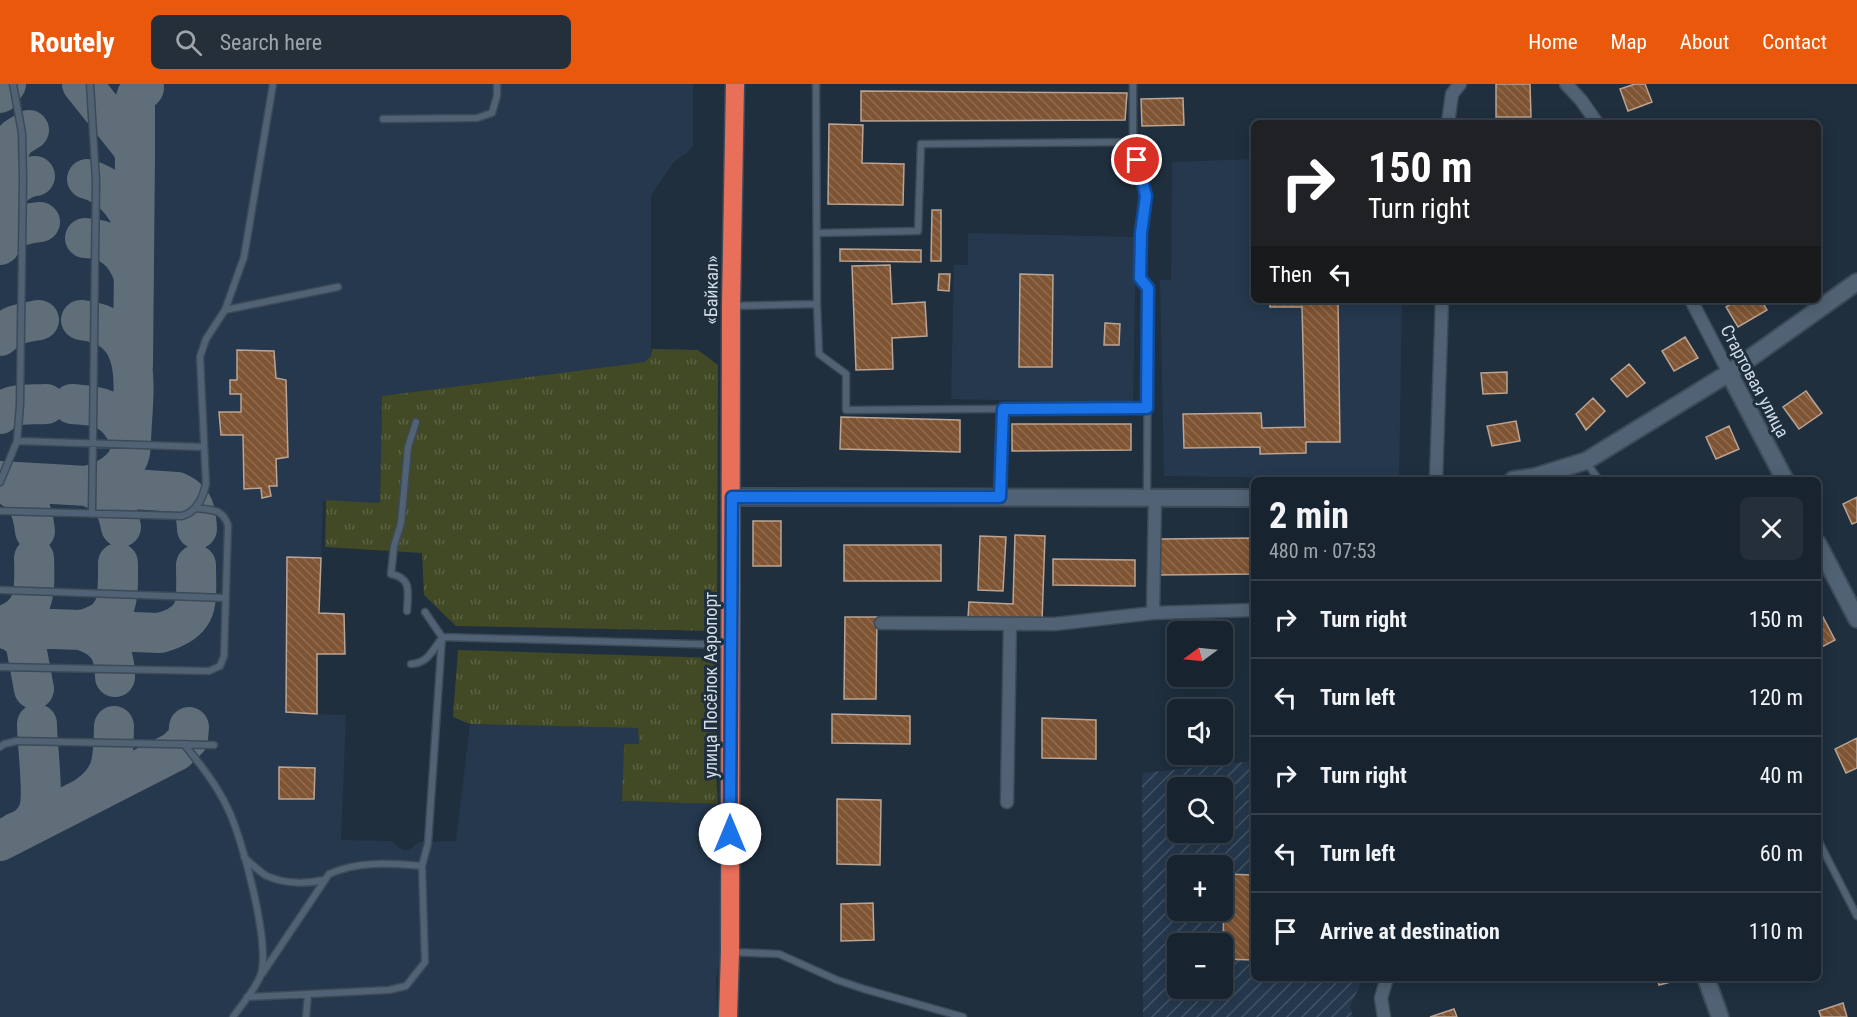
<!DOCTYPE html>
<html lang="en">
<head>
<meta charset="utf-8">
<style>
	body { margin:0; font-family:"Roboto Condensed",sans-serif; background:#242f3a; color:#f1f3f6; height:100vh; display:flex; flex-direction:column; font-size:22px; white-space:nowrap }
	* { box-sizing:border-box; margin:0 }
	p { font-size:20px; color:#9ea4aa }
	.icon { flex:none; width:33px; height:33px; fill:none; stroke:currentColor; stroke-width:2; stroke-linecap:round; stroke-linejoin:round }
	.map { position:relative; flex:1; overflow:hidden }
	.panel { position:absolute; left:1251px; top:393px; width:570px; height:504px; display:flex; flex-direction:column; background:#17232e; border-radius:9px; box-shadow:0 3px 15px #0003,0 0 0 2px #36404a }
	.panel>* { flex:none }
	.banner { position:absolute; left:1251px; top:36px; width:570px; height:183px; border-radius:9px; box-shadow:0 3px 15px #0003,0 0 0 2px #36404a; background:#202124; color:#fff; overflow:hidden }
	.needle { width:39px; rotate:255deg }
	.tools { position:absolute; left:1167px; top:537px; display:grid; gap:12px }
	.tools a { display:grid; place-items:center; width:66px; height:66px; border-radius:9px; background:#17232e; box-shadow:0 3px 15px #0003,0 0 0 2px #36404a; font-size:30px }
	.pin { position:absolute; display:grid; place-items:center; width:51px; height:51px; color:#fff; margin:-26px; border:3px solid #fff; border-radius:50%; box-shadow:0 2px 6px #0007 }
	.me { position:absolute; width:66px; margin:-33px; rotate:0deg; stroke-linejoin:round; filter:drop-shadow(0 0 4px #0008) }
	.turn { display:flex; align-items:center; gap:21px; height:126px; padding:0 18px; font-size:27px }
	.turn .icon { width:78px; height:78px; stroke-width:2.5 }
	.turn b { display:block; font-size:42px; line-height:51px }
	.then { display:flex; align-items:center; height:57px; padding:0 18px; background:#0003; gap:12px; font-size:22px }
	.round { display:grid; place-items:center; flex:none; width:63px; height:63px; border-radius:9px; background:#242f3a }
	.overview { display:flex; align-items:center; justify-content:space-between; height:102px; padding:0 18px }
	h1 { font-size:36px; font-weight:700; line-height:45px }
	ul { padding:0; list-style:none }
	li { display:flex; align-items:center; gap:18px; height:78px; padding:0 18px; border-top:2px solid #36404a }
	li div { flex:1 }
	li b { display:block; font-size:22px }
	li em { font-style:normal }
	header { display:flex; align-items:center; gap:36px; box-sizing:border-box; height:84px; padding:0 30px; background:#ea580c; color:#fff }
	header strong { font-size:28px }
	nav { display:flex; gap:33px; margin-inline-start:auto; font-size:21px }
	.search { width:420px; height:54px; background:#242f3a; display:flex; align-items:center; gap:15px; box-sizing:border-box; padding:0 21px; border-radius:9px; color:#9ea4aa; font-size:22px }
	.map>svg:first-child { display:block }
	.built { fill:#25384d }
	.industrial { fill:url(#industrial-furrows); fill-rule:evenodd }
	.grass { fill:url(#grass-tufts) }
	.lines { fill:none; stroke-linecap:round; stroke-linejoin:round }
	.taxiway { stroke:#606e7a; stroke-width:40 }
	.building { fill:url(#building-back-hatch); stroke:#bba493; stroke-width:1.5 }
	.lane-casing { stroke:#3d4a57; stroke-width:9 }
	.street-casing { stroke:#3d4a57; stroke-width:15 }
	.secondary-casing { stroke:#3d4a57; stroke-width:20 }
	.highway-casing { stroke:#3d4a57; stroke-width:21 }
	.lane { stroke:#516274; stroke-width:6 }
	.street { stroke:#516274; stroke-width:12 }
	.secondary { stroke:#516274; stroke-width:16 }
	.highway { stroke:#e86f59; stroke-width:18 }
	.route-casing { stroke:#114b97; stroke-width:15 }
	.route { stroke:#1a73e8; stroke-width:10 }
	.labels { text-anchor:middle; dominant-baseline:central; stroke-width:6; stroke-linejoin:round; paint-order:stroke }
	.street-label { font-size:18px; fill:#d2dce6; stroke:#1f2f3e }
</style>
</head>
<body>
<header>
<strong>Routely</strong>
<div class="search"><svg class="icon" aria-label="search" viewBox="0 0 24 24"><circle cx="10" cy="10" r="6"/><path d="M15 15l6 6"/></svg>Search here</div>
<nav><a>Home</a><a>Map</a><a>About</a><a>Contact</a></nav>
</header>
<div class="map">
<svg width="1857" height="933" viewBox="0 0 1857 933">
	<defs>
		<pattern id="industrial-furrows" width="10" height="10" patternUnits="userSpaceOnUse" patternTransform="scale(1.5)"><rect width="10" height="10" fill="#25384d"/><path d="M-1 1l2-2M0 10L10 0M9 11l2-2" fill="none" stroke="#445467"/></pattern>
		<pattern id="grass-tufts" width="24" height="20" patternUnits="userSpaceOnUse" patternTransform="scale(1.5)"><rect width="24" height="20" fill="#424925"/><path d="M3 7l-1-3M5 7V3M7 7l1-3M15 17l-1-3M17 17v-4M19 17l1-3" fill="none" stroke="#5c6345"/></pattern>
		<pattern id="building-back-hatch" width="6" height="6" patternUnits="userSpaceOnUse" patternTransform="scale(1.5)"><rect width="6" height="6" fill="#7e5433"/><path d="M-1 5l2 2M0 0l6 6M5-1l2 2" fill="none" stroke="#8f6c51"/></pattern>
	</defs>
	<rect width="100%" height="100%" fill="#1f2f3e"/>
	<path class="built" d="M0 0H693V62L688 68 674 78 651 111V272L645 278 382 312 380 419 327 416 323 418 319 529 345 570H317V630L346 631 341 756 391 757 403 766H409L419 758 456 757 470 640 638 644 639 660H624L622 717 718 720 721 872 716 895 717 933H0Z
		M1254 75V216H1402L1399 395 1164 392 1160 196H1171L1172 78Z
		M968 149 1136 153 1133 319 951 315 954 181H968Z"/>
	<path class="industrial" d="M1254 677V894H1363L1350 923 1353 933H1143L1142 689ZM1178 704H1222V748H1178ZM1178 782H1222V826H1178ZM1178 860H1222V904H1178Z"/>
	<path class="grass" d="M652 265 698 266 718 281 717 547 456 542 424 511 422 469 325 463 326 416 380 419 382 312 645 278 651 272Z
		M458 566 717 574 715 677 718 720 622 717 624 660H639L638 644 470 640 453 633Z"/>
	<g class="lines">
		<path class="taxiway" d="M82 0 130 60 135 69 133 282
			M0 9 6 0
			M135 69V17L137 11 144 4
			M0 81 16 54 29 46
			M87 95C110 101 126 120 134 141
			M0 116C10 105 20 93 35 92
			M85 154C111 155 126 168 134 193
			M0 161C7 143 22 140 40 138
			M81 236C149 243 132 309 131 358
			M0 252C11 240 23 239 39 236
			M72 320C81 321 91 321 100 324 110 327 119 335 124 344 144 375 114 395 87 402L177 408C195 416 196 428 197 445
			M0 330C11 318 30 321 46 320
			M0 397 87 402C110 410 116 419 121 443
			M0 397C25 409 32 420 35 447
			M34 474C35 508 37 531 0 543L160 549C202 537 196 518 196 481
			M0 543 14 548 25 557 34 605
			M80 546C121 539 118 513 118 479
			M80 546C106 553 115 567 115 593
			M87 712C115 693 113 673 114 642
			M16 748C26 746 36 736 39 726 44 709 37 660 37 640
			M0 757 176 667 188 655 189 643"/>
	</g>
	<path class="building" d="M1496 0H1530L1531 33H1496Z
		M1635 0H1645L1652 18 1628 27 1620 5Z
		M861 7 1127 9 1125 36 861 37Z
		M1183 14 1184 41 1142 42 1141 15Z
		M829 40 863 41 862 79 904 80 903 121 828 120Z
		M932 126H941V177H931Z
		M840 165 921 166V178L840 177Z
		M890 181 892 220 925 218 927 252 892 254 893 285 856 286 852 182Z
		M939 190H950L949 207 938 206Z
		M1020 190 1053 191 1052 283H1019Z
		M1270 216H1338L1340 358H1306V369L1260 370V363L1184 364 1183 330 1261 329 1262 344 1305 343 1302 223H1270Z
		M1737 216H1761L1767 226 1738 243 1726 223Z
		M1105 239 1120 240 1119 261H1104Z
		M1685 253 1698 274 1674 287 1662 267Z
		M237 266 274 267 276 294 286 296 288 373 276 375 277 402H269L271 412 262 414 261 404 244 405 243 351H221L219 328H241V310H230V296H237Z
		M1629 280 1645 299 1627 313 1611 295Z
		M1507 288V309L1483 310 1481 289Z
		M1806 307 1822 329 1799 345 1783 323Z
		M1593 314 1605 327 1586 346 1576 330Z
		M841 333 960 336V368L840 365Z
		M1516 337 1520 357 1492 362 1487 342Z
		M1012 340H1131V366L1012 367Z
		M1729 342 1739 365 1716 375 1706 353Z
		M1857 413V438L1852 440 1843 420Z
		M753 437H781V482H753Z
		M1015 451 1045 452 1042 537 968 534 969 518 1013 520Z
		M980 452 1006 453 1003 507 978 506Z
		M1253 454 1254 490 1160 491V455Z
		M844 461H941V497H844Z
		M287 473 321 474 319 529 344 530 345 570H317V630L286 628Z
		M1053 475 1135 476V502L1053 501Z
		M845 533H877L876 615H844Z
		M1823 533 1835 556 1818 565V535Z
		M832 630 910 632V660L832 659Z
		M1042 634 1096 636V675L1042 674Z
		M1857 654V684L1846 689 1835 665Z
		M279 683 315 684 314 715H279Z
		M837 715 881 716 880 781 837 780Z
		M1224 790 1254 791V876L1223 875Z
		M873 819 874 856 841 857V820Z
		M1657 894H1686L1659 901Z
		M1843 919 1847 933H1821L1819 927Z
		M1454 925 1457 933H1430Z"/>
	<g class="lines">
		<defs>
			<path id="lane" d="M90 0 96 97 92 430
				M383 35 477 34 492 29 497 12V0
				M1133 58 1146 112 1141 149 1140 194 1148 204 1147 413
				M818 149 918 147 921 60 1133 58V0
				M817 220 819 270 846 290V326L1147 324
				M732 222 817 220 816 0
				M225 226 338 203
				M17 357 204 363
				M1586 378 1599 396
				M0 398 17 357 20 321 23 95 22 49 13 0
				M1000 412 1003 325
				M0 427 182 432C197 428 203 414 206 400L200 273 206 255 225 226 244 173 273 0
				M0 506 225 514
				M407 527C408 508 412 494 391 490L394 462 401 439 408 363 416 338
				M425 528 442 553 727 561
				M411 580C428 579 432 567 442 554
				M0 583 209 587 220 582 224 572 228 441C222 424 211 426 195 424
				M184 660C200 680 217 701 228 725 243 756 270 859 261 890 256 905 242 920 233 933
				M0 663 4 660 17 657 214 661
				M1818 756 1857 832
				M244 773C251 779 259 788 267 792 285 800 305 800 324 796
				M731 868 779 870 837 896 864 905 963 933
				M262 890 329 790C358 777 391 779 422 782
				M247 913 389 906 406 902 425 878 422 782 428 759 442 553
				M306 933 308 910"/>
			<path id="street" d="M1566 0 1581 16 1597 39
				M1448 39 1452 10 1460 0
				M1691 216 1729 289
				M1436 396 1442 216
				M1153 529 1254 526
				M881 539 1055 540 1153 529 1155 414
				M1007 718 1010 540
				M1384 933 1381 914 1387 894"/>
			<path id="secondary" d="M1729 289 1785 396
				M1513 396 1534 393 1586 377 1729 289 1857 198
				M732 413 1254 414
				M1818 460 1857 535
				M1706 894 1720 933"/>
			<path id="highway" d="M728 933 730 868 731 222 735 0"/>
		</defs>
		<use href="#lane" class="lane-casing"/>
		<use href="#street" class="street-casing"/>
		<use href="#secondary" class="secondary-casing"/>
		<use href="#highway" class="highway-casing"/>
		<use href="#lane" class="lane"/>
		<use href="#street" class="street"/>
		<use href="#secondary" class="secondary"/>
		<use href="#highway" class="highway"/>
	</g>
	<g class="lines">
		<defs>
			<path id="route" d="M730 750 732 413H1000L1003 325 1147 324 1148 204 1140 194 1141 149 1146 112 1137 76"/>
		</defs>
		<use href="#route" class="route-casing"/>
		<use href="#route" class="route"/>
	</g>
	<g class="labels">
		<g class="street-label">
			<text transform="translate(711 206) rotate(-89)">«Байкал»</text>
			<text transform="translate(1755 297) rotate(62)">Стартовая улица</text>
			<text transform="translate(710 601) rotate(-90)">улица Посёлок Аэропорт</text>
		</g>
	</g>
</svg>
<div class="tools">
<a><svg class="needle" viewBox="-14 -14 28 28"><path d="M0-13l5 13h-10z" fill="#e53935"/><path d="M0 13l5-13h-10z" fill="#9ea4aa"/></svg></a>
<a><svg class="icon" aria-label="sound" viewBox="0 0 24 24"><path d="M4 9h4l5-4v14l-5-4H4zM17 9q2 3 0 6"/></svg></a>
<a><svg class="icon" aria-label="search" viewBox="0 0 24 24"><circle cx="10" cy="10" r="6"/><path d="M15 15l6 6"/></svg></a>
<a>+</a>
<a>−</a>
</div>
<div class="pin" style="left:1137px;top:76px;background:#d93025"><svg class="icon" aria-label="arrive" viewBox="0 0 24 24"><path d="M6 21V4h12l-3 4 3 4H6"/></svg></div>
<svg class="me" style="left:730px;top:750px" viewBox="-20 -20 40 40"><circle r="19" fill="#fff"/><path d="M0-13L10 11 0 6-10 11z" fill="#1a73e8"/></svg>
<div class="banner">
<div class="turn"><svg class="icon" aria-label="right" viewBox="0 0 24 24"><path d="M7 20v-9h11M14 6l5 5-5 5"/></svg><div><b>150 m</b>Turn right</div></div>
<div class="then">Then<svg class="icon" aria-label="left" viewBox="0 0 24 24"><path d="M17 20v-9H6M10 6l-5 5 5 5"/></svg></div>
</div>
<section class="panel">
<div class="overview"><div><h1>2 min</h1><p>480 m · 07:53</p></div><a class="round"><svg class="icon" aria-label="close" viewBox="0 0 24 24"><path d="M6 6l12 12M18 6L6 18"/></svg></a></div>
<ul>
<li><svg class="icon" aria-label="right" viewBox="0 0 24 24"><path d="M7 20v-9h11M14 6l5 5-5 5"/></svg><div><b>Turn right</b></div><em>150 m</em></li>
<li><svg class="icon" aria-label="left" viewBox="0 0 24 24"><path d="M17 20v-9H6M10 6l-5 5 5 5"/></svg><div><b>Turn left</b></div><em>120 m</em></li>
<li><svg class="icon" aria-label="right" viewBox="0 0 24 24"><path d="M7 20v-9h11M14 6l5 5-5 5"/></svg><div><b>Turn right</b></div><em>40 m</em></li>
<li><svg class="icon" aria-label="left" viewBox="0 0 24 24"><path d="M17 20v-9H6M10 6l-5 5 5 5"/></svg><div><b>Turn left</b></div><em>60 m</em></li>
<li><svg class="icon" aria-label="arrive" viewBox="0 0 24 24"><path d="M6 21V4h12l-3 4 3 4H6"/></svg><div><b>Arrive at destination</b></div><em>110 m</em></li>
</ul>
</section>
</div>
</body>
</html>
